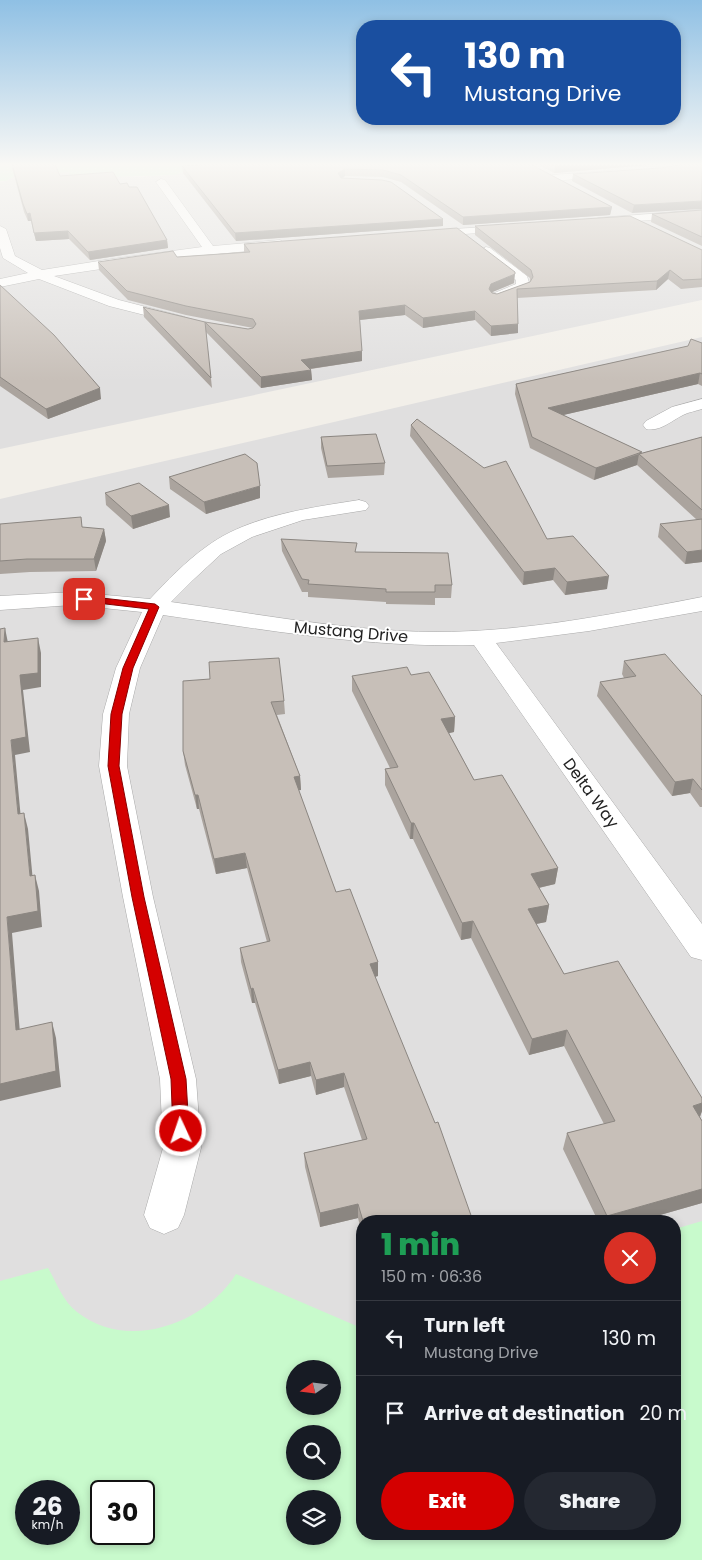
<!DOCTYPE html>
<html lang="en">
<head>
<meta charset="utf-8">
<style>
	body { margin:0; font-family:Poppins,sans-serif; background:#242831; color:#f1f3f6; height:100vh; display:flex; flex-direction:column; font-size:19px; white-space:nowrap }
	* { box-sizing:border-box; margin:0 }
	p { font-size:16px; color:#9ea1a6 }
	.icon { flex:none; width:28px; height:28px; fill:none; stroke:currentColor; stroke-width:2; stroke-linecap:round; stroke-linejoin:round }
	.map { position:relative; flex:1; overflow:hidden }
	.sheet { position:absolute; left:356px; top:1215px; width:325px; height:325px; display:flex; flex-direction:column; background:#171b24; border-radius:20px; box-shadow:0 2px 8px #0003 }
	.sheet>* { flex:none }
	.top-card { position:absolute; left:356px; top:20px; width:325px; height:105px; border-radius:20px; box-shadow:0 2px 8px #0003; background:#1a4fa0; color:#fff; overflow:hidden }
	.needle { width:32px; rotate:256deg }
	.fabs { position:absolute; left:286px; top:1360px; display:grid; gap:10px }
	.fabs a { display:grid; place-items:center; width:55px; height:55px; border-radius:50%; background:#171b24; box-shadow:0 2px 8px #0003; font-size:25px }
	.speed { position:absolute; left:15px; top:1480px; display:flex; gap:10px; font-size:25px; font-weight:700; text-align:center }
	.speed>* { display:grid; place-content:center; width:65px; height:65px; border-radius:50%; background:#171b24; box-shadow:0 2px 8px #0003; line-height:1 }
	.speed small { font-size:12px; font-weight:400 }
	.speed .limit { border:2px solid #111; border-radius:8px; background:#fff; color:#111 }
	.pin { position:absolute; display:grid; place-items:center; width:42px; height:42px; color:#fff; margin:-21px; border-radius:10px; box-shadow:0 2px 8px #0006 }
	.me { position:absolute; width:55px; margin:-28px; rotate:357deg; stroke-linejoin:round; filter:drop-shadow(0 0 4px #0008) }
	.turn { display:flex; align-items:center; gap:18px; height:105px; padding:0 25px; font-size:22px }
	.turn .icon { width:65px; height:65px; stroke-width:2.5 }
	.turn b { display:block; font-size:35px; line-height:42px }
	.round { display:grid; place-items:center; flex:none; width:52px; height:52px; border-radius:26px; background:#242831 }
	.summary { display:flex; align-items:center; justify-content:space-between; height:85px; padding:0 25px }
	h1 { font-size:30px; font-weight:800; line-height:38px; color:#1e9e55 }
	.button { display:flex; gap:10px; margin-top:auto; padding:10px 25px }
	.button a { flex:1; height:58px; border-radius:30px; background:#d40000; color:#fff; font-size:20px; font-weight:800; line-height:58px; text-align:center }
	.button a+a { background:#242831; color:#f1f3f6 }
	ul { padding:0; list-style:none }
	li { display:flex; align-items:center; gap:15px; height:75px; padding:0 25px; border-top:1px solid #363941 }
	li div { flex:1 }
	li b { display:block; font-size:19px }
	li em { font-style:normal }
	.map>svg:first-child { display:block }
	.residential { fill:#e0dfdf; fill-rule:evenodd }
	.park { fill:#c8facc; fill-rule:evenodd }
	.lines { fill:none; stroke-linecap:round; stroke-linejoin:round }
	.street-casing { stroke:#a9a9a9; stroke-width:1 }
	.street { fill:#fff; fill-rule:evenodd }
	.wall { fill:#aba49e }
	.shaded-wall { fill:#8b8681 }
	.building { fill:#c7bfb8; stroke:#8b8681 }
	.route { fill:#d40000; stroke:#8a0000 }
	.labels { text-anchor:middle; dominant-baseline:central; stroke-width:4; stroke-linejoin:round; paint-order:stroke }
	.street-label { font-size:16px; fill:#222; stroke:#fff }
</style>
</head>
<body>
<div class="map">
<svg width="702" height="1560" viewBox="0 0 702 1560">
	<rect width="100%" height="100%" fill="#f2efe9"/>
	<path class="residential" d="M239 164H702V300L0 449V182L6 181 17 175 69 172 135 177 175 175 189 170Z
		M702 337V1560H0V499ZM362 1221H675V1534H362ZM295 1369H332V1406H295ZM295 1434H332V1471H295ZM26 1491H69V1534H26ZM101 1491H144V1534H101ZM295 1499H332V1536H295Z"/>
	<path class="park" d="M0 164H239L189 170 175 175 71 178 69 172 17 175 6 181H0Z
		M702 1221V1560H0V1281L48 1268C57 1283 62 1300 77 1312 127 1352 205 1324 236 1274L359 1327 362 1326V1534H675V1229ZM295 1369H332V1406H295ZM295 1434H332V1471H295ZM26 1491H69V1534H26ZM101 1491H144V1534H101ZM295 1499H332V1536H295Z"/>
	<g class="lines">
		<defs>
			<path id="street" d="M610 171 615 174 614 176 552 181 547 178 552 175Z
				M161 179 165 180 213 246 280 240 286 244 280 248 175 258 54 276 119 300 185 317 187 320 185 323 180 324 109 306 39 279 0 287V279L28 273 3 258 0 248V226L6 229 15 256 42 270 105 260 202 247 156 182Z
				M702 210V216L598 224 592 221 598 218Z
				M512 225 516 226 518 228 516 230 426 237 420 234 426 231Z
				M486 247 490 248 527 276 530 286 528 289 502 300H492L490 297 492 294 516 284V280L482 254 480 251Z
				M702 399V409C696 411 689 412 683 415 671 421 660 432 646 429L643 425 646 421 672 407Z
				M359 500 366 502 369 506 366 510 303 520 252 537 221 554 193 580 171 602C259 614 346 631 435 632 525 632 614 614 702 597V611L589 631 496 643 702 924V960L691 957 474 645C367 648 268 630 163 615L140 668 129 714 127 766 153 897 196 1079 201 1148 184 1215 178 1228 164 1234 150 1228 144 1215 163 1148 160 1079 123 897 99 766 103 714 116 668 142 612 73 605 0 610V596L73 592 150 599C167 581 185 562 206 547 247 516 309 508 359 500Z"/>
		</defs>
		<use href="#street" class="street-casing"/>
		<use href="#street" class="street"/>
	</g>
	<path class="wall" d="M11 164H55L60 176 120 184 167 240 168 248 90 260 69 239 36 241 31 221H28L24 212Z
		M530 164 612 207 610 215 463 225 401 182 383 177 345 176 343 178 443 219V226L236 241 183 173 182 166Z
		M537 164H661L554 173Z
		M660 168 632 213 572 181 573 174Z
		M702 210V246L651 222 652 214Z
		M475 226 702 250V287L681 289 668 279 656 290 517 298 518 333 491 336 475 320 423 328 405 315 360 320 362 361 311 369 312 380 261 388 206 332 212 388 144 317 143 307 205 322 248 329 253 328 186 315 128 300 99 270 98 262 177 257 244 252V244L514 283 492 292 497 294 530 282V278L475 235Z
		M0 285 101 399 48 419 0 386Z
		M702 343V386L698 384 563 415 642 453 702 437V562L685 564 658 537 660 524 697 520 637 465 594 480 530 448 515 394 516 384Z
		M411 425 547 539 607 589 565 595 553 580 523 585 410 436Z
		M321 437 385 463 384 475 328 478 321 448Z
		M169 477 260 498 206 514 170 489Z
		M105 493 170 517 133 529 106 505Z
		M0 524 104 529 106 541 96 571 30 572 0 574Z
		M281 539 357 552 452 585 451 598H435V605L386 604V602L308 597V592H302L282 551Z
		M624 661 702 696V807H700L690 793 672 796 597 696 600 682 624 678 622 674Z
		M411 675 455 717 454 732 449 733 474 780 558 868 555 884 539 888 549 905 546 922 536 924 564 974 702 1098V1111L700 1117 702 1121V1203L639 1221H598L563 1149 567 1133 604 1124 564 1046 529 1055 471 938 461 940 413 839H410L385 785V769L390 768 352 691V676Z
		M183 681 284 701 285 714 277 715 300 776 301 790H298L336 892 378 962V976L375 977 473 1221H362V1234L358 1218 320 1227 305 1167 304 1153 362 1140 344 1087 316 1095 311 1076 279 1084 255 1003H252L241 962 240 948 267 942 247 868 216 874 199 809H197L185 765 183 751Z"/>
	<path class="shaded-wall" d="M581 164H661L554 173 555 166Z
		M345 169V176L338 180V173Z
		M702 201V209L632 213 634 205Z
		M612 207 610 215 463 225V217Z
		M30 213 31 221H28L27 214Z
		M443 219V226L236 241 235 233Z
		M68 231 69 239 36 241 34 233Z
		M167 240 168 248 90 260 88 252Z
		M670 270 668 279 656 290 657 281Z
		M515 274 514 283 490 293 489 289 491 284Z
		M405 305V315L359 320V311Z
		M475 311V320L423 328V318Z
		M518 324V333L491 336V326Z
		M362 351V361L302 370 301 360Z
		M311 370 312 380 261 388V377Z
		M700 373 698 384 546 419 548 408Z
		M100 388 101 399 48 419 46 409Z
		M639 454 637 465 594 480 596 468Z
		M260 486V498L206 514 204 502Z
		M169 505 170 517 133 529 131 516Z
		M104 529 106 541 96 571 94 559Z
		M702 550V562L685 564 687 552Z
		M555 568 553 580 523 585 524 572Z
		M609 576 607 589 565 595 567 582Z
		M5 628 8 643 4 642Z
		M38 638 41 653V687L23 690 30 752 15 755 22 830 18 814 11 740 20 675Z
		M455 717 454 732 440 735 441 719Z
		M300 776 301 790 294 791V777Z
		M693 779 690 793 672 796 675 782Z
		M195 795H198L199 809H197Z
		M24 813 28 829 34 892 30 876Z
		M411 823H414L413 839H410Z
		M245 853 247 868 216 874 214 859Z
		M558 868 555 884 529 890 531 874Z
		M35 875 39 891 42 927 12 933 21 1046 16 1030 7 917Z
		M549 905 546 922 526 926 528 909Z
		M473 921 471 938 461 940 462 923Z
		M378 962V976L370 978V964Z
		M253 988 255 1003H252L251 989Z
		M52 1022 56 1038 61 1087 0 1101V1084Z
		M567 1030 564 1046 529 1055 532 1039Z
		M310 1062 311 1076 279 1084 278 1070Z
		M344 1073V1087L316 1095V1080Z
		M702 1103V1111L699 1119 693 1106Z
		M702 1189V1203L639 1221H606L607 1216Z
		M358 1204V1218L320 1227V1213Z
		M400 1217 399 1221H380Z"/>
	<path class="building" d="M12 164H55L60 176 113 172 120 184 127 183 129 187H137L167 240 88 252 68 231 34 233 30 213 27 214 23 204Z
		M216 164H530L612 207 463 217 401 175 383 170 345 169 338 173 341 178 382 180 391 182 443 219 235 233 182 166Z
		M551 164H581L555 166Z
		M686 164H702V201L634 205 573 174 660 168Z
		M702 210V237L652 214Z
		M630 216 702 250V279L683 280 670 270 657 281 517 289 518 324 491 326 475 311 423 318 405 305 359 311 362 351 301 360 311 370 261 377 205 322 248 329 253 328 256 324 253 319 186 306 127 291 98 262 173 251 177 257 250 252 244 244 457 228 515 272V274L491 284 489 289 492 293 497 294 530 282 533 277 531 270 475 226Z
		M0 285 54 335 100 388 46 409 0 377Z
		M143 307 205 322 211 378Z
		M691 339 702 343V374L700 373 548 408 642 452 596 468 532 437 516 384 688 346Z
		M417 419 484 468 506 461 547 539 573 536 609 576 567 582 555 568 524 572 411 425Z
		M376 434 385 463 327 466 321 437Z
		M702 437V510L639 454Z
		M245 454 257 463 260 486 204 502 169 477Z
		M139 483 169 505 131 516 105 493Z
		M81 517 82 527 104 529 94 559H27L0 561V524Z
		M702 519V550L687 552 660 524Z
		M281 539 357 543 355 552 448 553 452 585H435V592H386V589L308 584 309 580 302 579Z
		M5 628 4 642 38 638V673L20 675 26 737 11 740 18 814 24 813 30 876 35 875 38 911 7 917 16 1030 52 1022 56 1071 0 1084V629Z
		M665 654 702 696V790L693 779 675 782 600 682 636 676 624 661Z
		M279 658 284 701 271 702 300 776 294 777 336 892 350 889 378 962 370 964 435 1123 438 1122 473 1221H401L400 1217 380 1221H363L358 1204 320 1213 304 1153 367 1139 344 1073 316 1080 310 1062 278 1070 253 988 251 989 240 948 270 941 245 853 214 859 198 795H195L183 751V681L210 679 209 662Z
		M407 667 411 675 429 672 455 717 441 719 474 780 502 775 558 868 531 874 549 905 528 909 564 974 618 961 702 1098V1103L693 1106 702 1121V1189L607 1216 567 1133 615 1121 567 1030 532 1039 473 921 462 923 414 823H411L385 769 398 767 352 676Z"/>
	<linearGradient id="sky" x2="0" y2="1"><stop stop-color="#8fc0e4"/><stop offset="0.43" stop-color="#f9f8f5"/><stop offset="1" stop-color="#f9f8f5" stop-opacity="0"/></linearGradient>
	<rect width="702" height="382" fill="url(#sky)"/>
	<path class="route" d="M84 596 155 604 159 607 133 668 122 714 119 766 144 897 186 1079 189 1131 186 1135 181 1137 175 1135 173 1131 171 1079 132 897 108 766 111 714 123 668 149 609 80 601 79 599Z"/>
	<g class="labels">
		<g class="street-label">
			<text transform="translate(351 632) rotate(5)">Mustang Drive</text>
			<text transform="translate(591 793) rotate(54)">Delta Way</text>
		</g>
	</g>
</svg>
<div class="fabs">
<a><svg class="needle" viewBox="-14 -14 28 28"><path d="M0-13l5 13h-10z" fill="#e53935"/><path d="M0 13l5-13h-10z" fill="#9ea1a6"/></svg></a>
<a><svg class="icon" aria-label="search" viewBox="0 0 24 24"><circle cx="10" cy="10" r="6"/><path d="M15 15l6 6"/></svg></a>
<a><svg class="icon" aria-label="layers" viewBox="0 0 24 24"><path d="M12 4l9 5-9 5-9-5zM3 14l9 5 9-5"/></svg></a>
</div>
<div class="speed"><div>26<small>km/h</small></div><div class="limit">30</div></div>
<div class="pin" style="left:84px;top:599px;background:#d93025"><svg class="icon" aria-label="arrive" viewBox="0 0 24 24"><path d="M6 21V4h12l-3 4 3 4H6"/></svg></div>
<svg class="me" style="left:181px;top:1131px" viewBox="-20 -20 40 40"><circle r="17" fill="#d40000" stroke="#fff" stroke-width="3"/><path d="M0-11L8 9 0 5-8 9z" fill="#fff"/></svg>
<div class="top-card">
<div class="turn"><svg class="icon" aria-label="left" viewBox="0 0 24 24"><path d="M17 20v-9H6M10 6l-5 5 5 5"/></svg><div><b>130 m</b>Mustang Drive</div></div>
</div>
<section class="sheet">
<div class="summary"><div><h1>1 min</h1><p>150 m · 06:36</p></div><a class="round" style="background:#d93025;color:#fff"><svg class="icon" aria-label="close" viewBox="0 0 24 24"><path d="M6 6l12 12M18 6L6 18"/></svg></a></div>
<ul>
<li><svg class="icon" aria-label="left" viewBox="0 0 24 24"><path d="M17 20v-9H6M10 6l-5 5 5 5"/></svg><div><b>Turn left</b><p>Mustang Drive</p></div><em>130 m</em></li>
<li><svg class="icon" aria-label="arrive" viewBox="0 0 24 24"><path d="M6 21V4h12l-3 4 3 4H6"/></svg><div><b>Arrive at destination</b></div><em>20 m</em></li>
</ul>
<div class="button"><a>Exit</a><a>Share</a></div>
</section>
</div>
</body>
</html>
